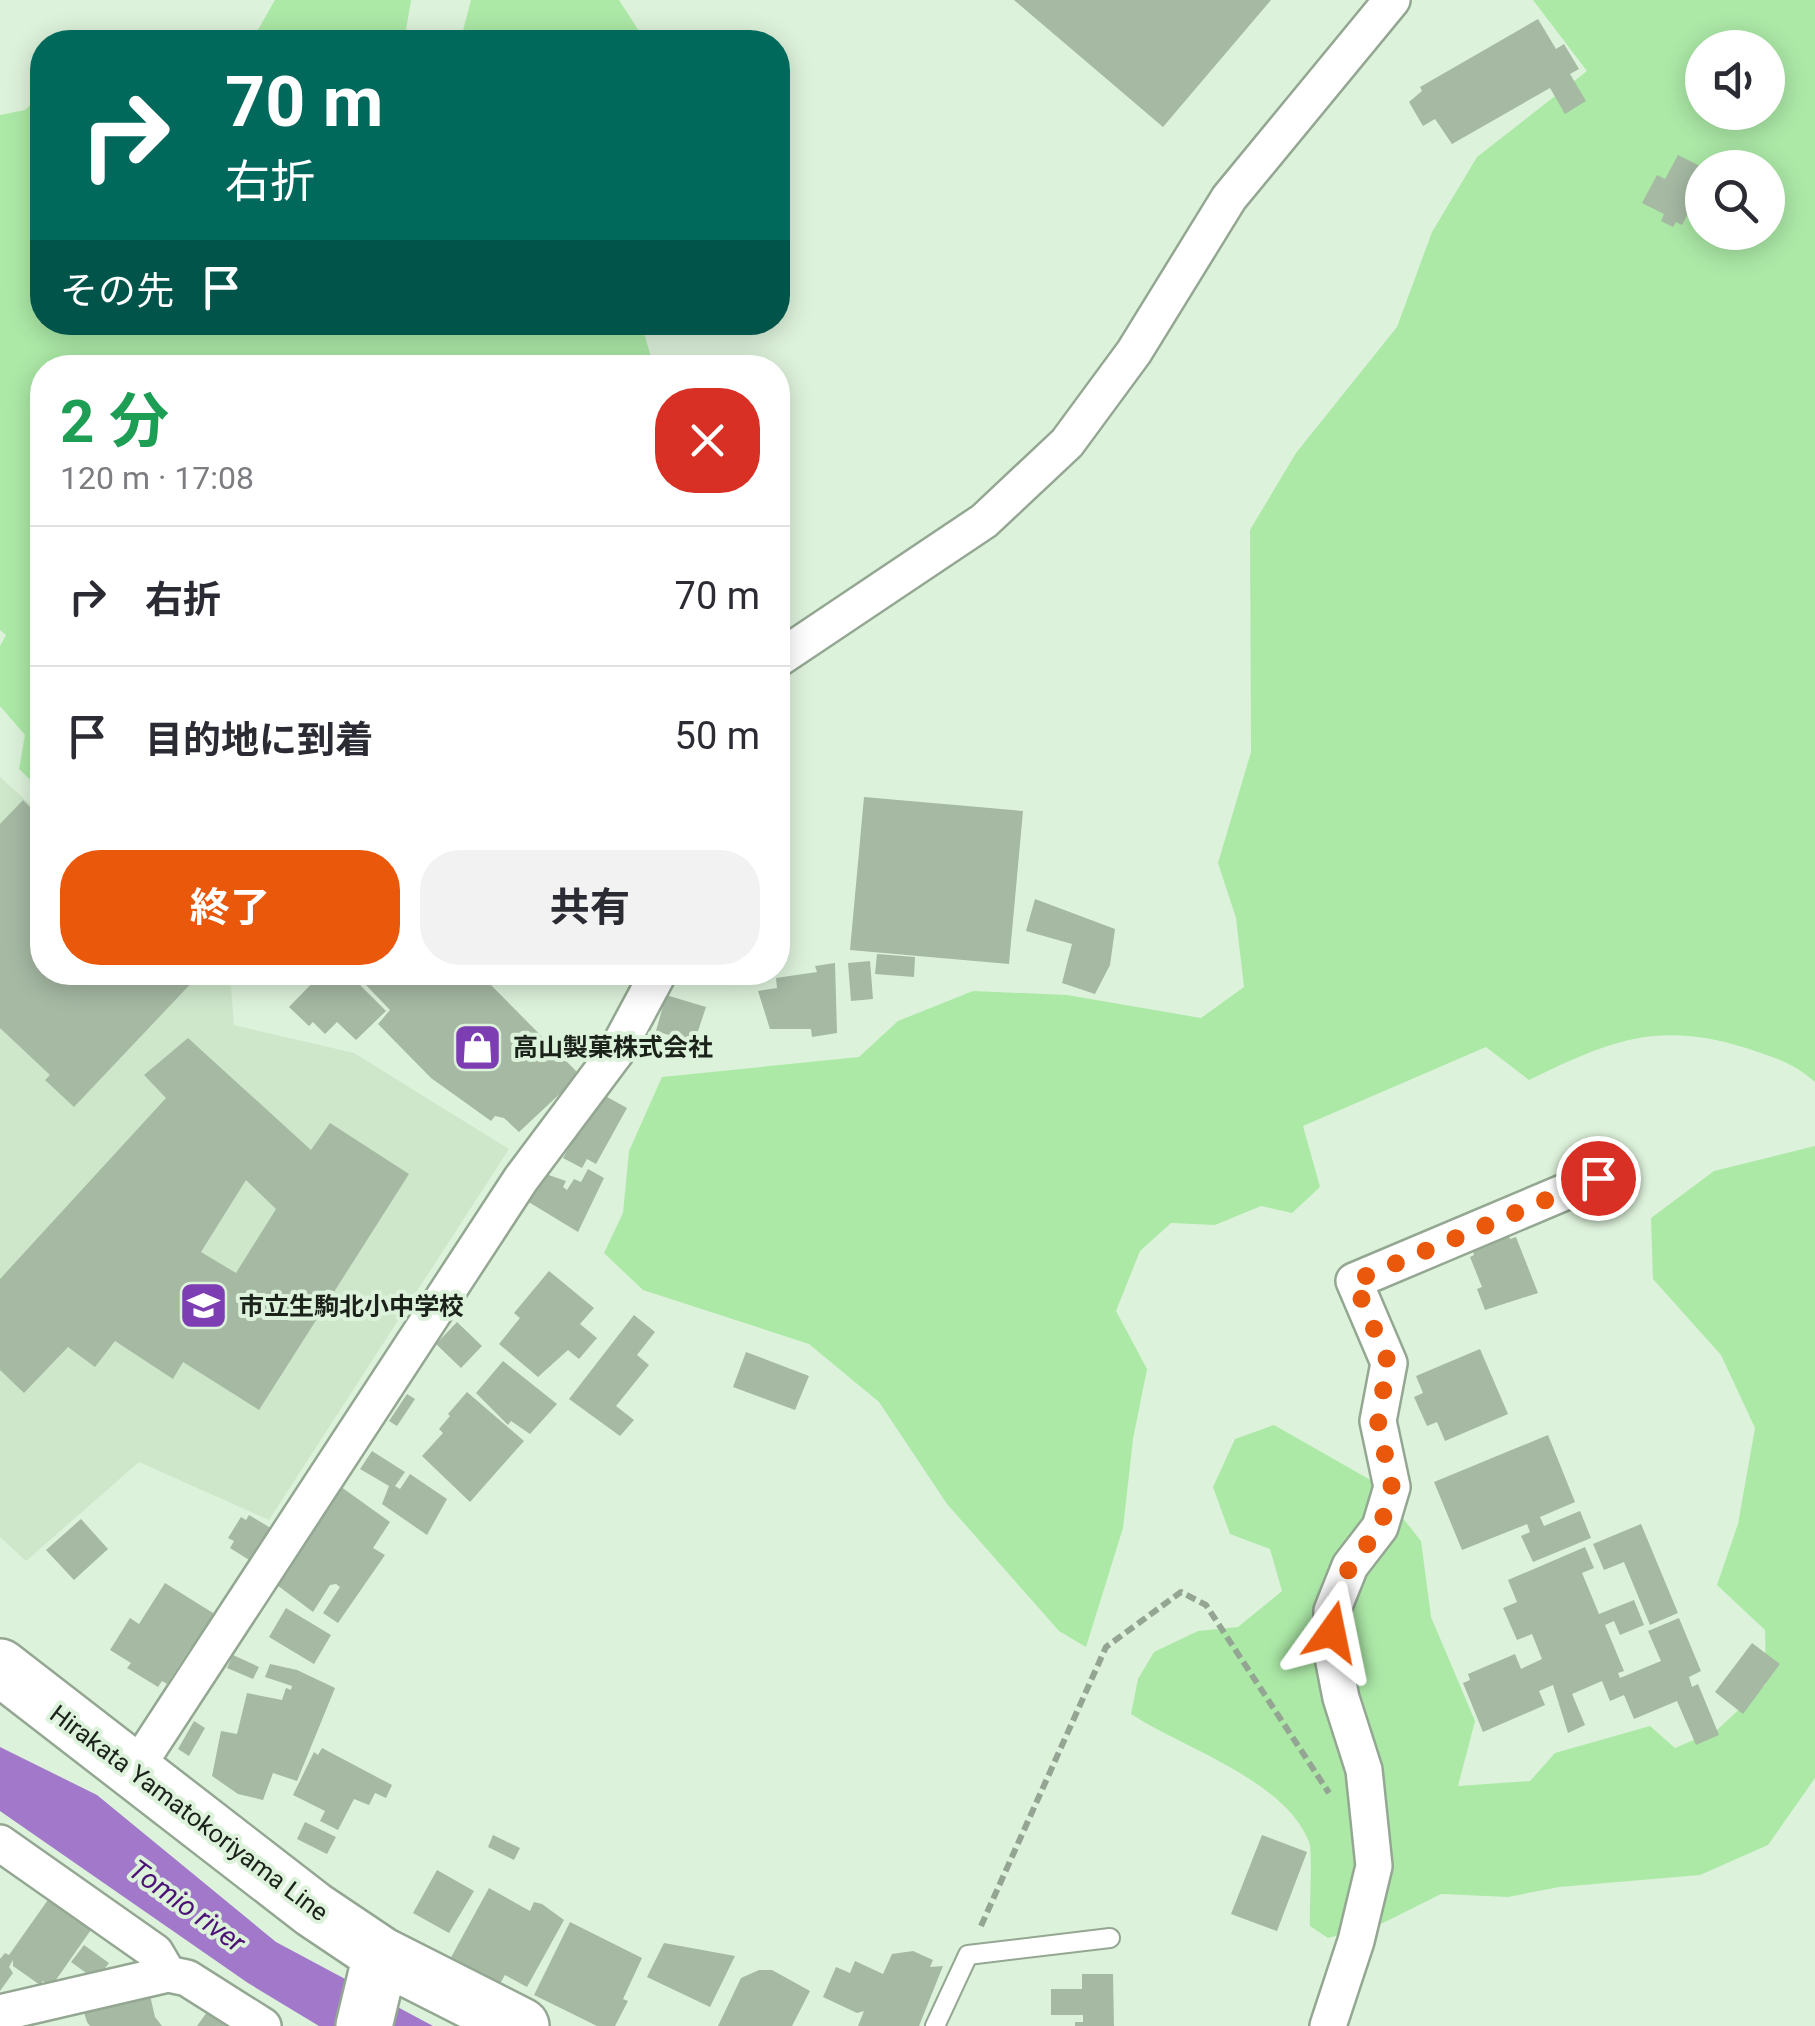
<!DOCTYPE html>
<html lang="ja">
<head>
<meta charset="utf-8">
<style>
	body { margin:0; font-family:Roboto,"Noto Sans JP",sans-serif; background:#f2f2f3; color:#2b2b33; height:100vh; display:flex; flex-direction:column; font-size:38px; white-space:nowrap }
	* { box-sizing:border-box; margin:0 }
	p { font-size:32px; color:#7c7c81 }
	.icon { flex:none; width:55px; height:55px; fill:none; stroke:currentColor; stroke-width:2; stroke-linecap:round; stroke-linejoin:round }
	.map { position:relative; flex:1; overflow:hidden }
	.side { position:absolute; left:30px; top:355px; width:760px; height:630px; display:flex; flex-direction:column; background:#fff; border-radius:40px; box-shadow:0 5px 25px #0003 }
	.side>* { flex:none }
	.banner { position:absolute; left:30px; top:30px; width:760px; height:305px; border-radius:40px; box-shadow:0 5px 25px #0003; background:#00695c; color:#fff; overflow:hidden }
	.controls { position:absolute; left:1685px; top:30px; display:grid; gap:20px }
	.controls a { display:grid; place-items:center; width:100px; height:100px; border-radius:50%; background:#fff; box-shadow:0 5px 25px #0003; font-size:50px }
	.pin { position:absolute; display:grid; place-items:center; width:85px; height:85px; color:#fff; margin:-42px; border:5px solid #fff; border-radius:50%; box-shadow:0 2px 10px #0007 }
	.me { position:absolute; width:110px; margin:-55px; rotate:12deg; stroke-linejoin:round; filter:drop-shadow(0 0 8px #0008) }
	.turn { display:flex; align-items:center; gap:35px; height:210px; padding:0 30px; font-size:45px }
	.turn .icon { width:130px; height:130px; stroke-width:2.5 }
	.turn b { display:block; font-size:70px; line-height:85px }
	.then { display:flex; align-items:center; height:95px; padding:0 30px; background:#0003; gap:20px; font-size:38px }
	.round { display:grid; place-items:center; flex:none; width:105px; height:105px; border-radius:40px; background:#f2f2f3 }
	.summary { display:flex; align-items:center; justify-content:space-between; height:170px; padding:0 30px }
	h1 { font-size:60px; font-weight:700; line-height:75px; color:#1e9e55 }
	.primary-button { display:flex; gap:20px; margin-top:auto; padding:20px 30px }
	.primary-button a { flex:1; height:115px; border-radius:40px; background:#ea580c; color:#fff; font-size:40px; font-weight:700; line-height:115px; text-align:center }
	.primary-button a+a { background:#f2f2f3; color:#2b2b33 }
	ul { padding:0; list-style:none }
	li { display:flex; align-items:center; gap:30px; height:140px; padding:0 30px; border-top:2px solid #e1e1e2 }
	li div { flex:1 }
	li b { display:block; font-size:38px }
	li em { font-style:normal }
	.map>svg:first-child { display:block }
	.built { fill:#cee7cb }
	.green { fill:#ace9a7; fill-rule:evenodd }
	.water { fill:#a178ca }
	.building { fill:#a5b9a3; fill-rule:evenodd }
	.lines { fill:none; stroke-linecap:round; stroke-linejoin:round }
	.service-casing { stroke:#94a792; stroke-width:22 }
	.minor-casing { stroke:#94a792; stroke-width:40 }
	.primary-casing { stroke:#94a792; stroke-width:60 }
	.path { stroke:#95a593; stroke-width:6; stroke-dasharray:10 5; stroke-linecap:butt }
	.service { stroke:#fff; stroke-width:18 }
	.minor { stroke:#fff; stroke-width:35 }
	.primary { stroke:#fff; stroke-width:55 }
	.route { stroke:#ea580c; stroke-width:18; stroke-dasharray:0 32.4 }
	.labels { text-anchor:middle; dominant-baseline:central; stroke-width:8; stroke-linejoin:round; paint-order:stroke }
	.poi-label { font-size:25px; font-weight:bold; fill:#1b221a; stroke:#ddf2db; text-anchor:start }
	.street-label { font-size:25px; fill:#1b221a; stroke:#ddf2db }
	.water-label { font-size:28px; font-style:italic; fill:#4d1275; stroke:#ddf2db }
</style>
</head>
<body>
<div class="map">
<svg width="1815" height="2026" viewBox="0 0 1815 2026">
	<rect width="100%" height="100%" fill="#ddf2db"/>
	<path class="built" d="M0 777 42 815V972L215 973 231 987 234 1025 354 1053 509 1149 269 1520 139 1462 26 1561 0 1537Z"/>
	<path class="green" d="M275 0H411L404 42H251Z
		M471 0H619L646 42H460Z
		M1533 0H1815V1082C1794 1063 1773 1057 1746 1048 1657 1020 1609 1041 1529 1080L1486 1047 1303 1126 1320 1187 1292 1213 1261 1206 1215 1225 1171 1223 1140 1251 1116 1311 1147 1369 1133 1439 1123 1528 1086 1647 1059 1631 947 1504 879 1402 809 1344 643 1290 604 1253 623 1213 629 1151 662 1077 859 1057 898 1021 973 991 1067 995 1201 1018 1244 987 1236 918 1218 863 1251 752 1250 530 1296 453 1397 327 1432 232 1477 157 1587 71ZM1702 48H1768V112H1702ZM1702 168H1768V232H1702Z
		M42 95V322L641 323 654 367 42 368V791L19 769 25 735 0 706V646L6 635 0 630V115L25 110Z
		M1815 1146V1778L1768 1845 1700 1875 1559 1887 1508 1897 1441 1894 1383 1923 1328 1938 1310 1926C1309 1911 1313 1851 1309 1842 1285 1780 1183 1748 1131 1714L1138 1679 1154 1652 1198 1631 1238 1627 1282 1591 1270 1549 1230 1534 1213 1487 1235 1439 1274 1425 1374 1482 1421 1541 1431 1617 1475 1721 1458 1786 1530 1781 1555 1753 1650 1726 1675 1748 1717 1730 1766 1684 1765 1630 1717 1585 1738 1524 1755 1428 1721 1355 1653 1279 1651 1218 1714 1171Z"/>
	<path class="water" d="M0 1747 97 1795 276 1942 433 2026H319L248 1983 0 1811Z"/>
	<path class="building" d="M1014 0H1271L1163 127Z
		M1538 19 1556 49 1564 44 1579 69 1570 74 1586 101 1565 114 1550 88 1452 144 1435 119 1423 126 1409 102 1422 91 1420 87Z
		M1678 155 1702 167V185L1682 225 1676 222 1673 227 1661 221 1664 214 1642 203 1657 175 1665 179Z
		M864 797 1023 811 1009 964 850 950Z
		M23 800 42 819V972L199 975 74 1107 45 1080 50 1075 0 1028V824Z
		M1035 899 1115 929 1110 965 1095 994 1062 983 1072 944 1026 931Z
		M877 954 915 957 914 977 875 974Z
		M870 961 873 999 851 1001 848 963Z
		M835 963 837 1033 812 1037 811 1029H770L758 991 777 988 776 978 817 972 815 966Z
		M323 972H342L352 982 354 979 386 1011 356 1040 337 1022 325 1034 313 1022 309 1026 289 1007Z
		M375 972H478L580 1075 519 1132 504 1118 495 1116 491 1121 431 1078 378 1024 390 1010 364 983Z
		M666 995 706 1007 694 1043 656 1031Z
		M188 1038 311 1150 330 1123 409 1174 259 1410 183 1362 173 1379 115 1341 95 1367 68 1347 24 1393 0 1370V1279L166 1098 144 1075ZM246 1180 276 1209 236 1273 201 1252Z
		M600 1093 627 1108 596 1164 587 1159 582 1168 563 1158Z
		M588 1169 604 1178 578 1232 527 1201 543 1173 566 1181 563 1187 567 1190 574 1179 581 1182Z
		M1508 1234 1510 1239 1516 1237 1538 1293 1485 1310 1477 1289 1482 1287 1470 1257 1474 1255 1472 1248Z
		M549 1271 594 1308 580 1324 597 1338 579 1359 568 1350 538 1377 499 1344 520 1318 514 1313Z
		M634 1315 655 1332 637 1355 649 1365 616 1406 634 1420 620 1436 569 1399Z
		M457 1322 482 1346 461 1368 436 1344Z
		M1480 1349 1508 1414 1445 1441 1437 1422 1427 1426 1414 1397 1423 1393 1416 1376Z
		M746 1352 809 1376 795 1410 733 1387Z
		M503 1361 557 1404 530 1434 511 1421 508 1425 476 1393Z
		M467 1392 524 1441 470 1502 422 1456 443 1433 439 1429 450 1416 448 1414Z
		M407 1394 415 1399 397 1426 389 1421Z
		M1548 1435 1575 1502 1540 1517 1544 1526 1580 1511 1591 1538 1533 1562 1521 1536 1530 1532 1527 1524 1462 1550 1434 1482Z
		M372 1451 405 1472 395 1486 400 1489 410 1474 447 1499 427 1535 382 1504 389 1486 360 1469Z
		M337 1484 390 1522 373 1548 385 1555 338 1623 323 1613 340 1587 336 1584 330 1585 313 1612 277 1585Z
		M249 1515 274 1530 254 1563 230 1548 234 1541 228 1538 241 1517 246 1520Z
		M81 1519 108 1549 74 1580 46 1550Z
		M1641 1524 1678 1613 1650 1625 1624 1562 1604 1570 1593 1544Z
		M1585 1547 1594 1568 1582 1573 1599 1614 1634 1600 1644 1625 1620 1635 1614 1621 1605 1625 1624 1671 1618 1673 1620 1678 1661 1661 1648 1631 1679 1618 1701 1671 1689 1677 1692 1687 1698 1684 1719 1735 1696 1745 1677 1701 1634 1719 1624 1695 1610 1701 1602 1681 1572 1694 1585 1725 1568 1733 1553 1685 1539 1691 1545 1705 1483 1732 1463 1683 1470 1680 1468 1674 1515 1654 1521 1669 1542 1659 1532 1634 1517 1640 1503 1608 1517 1602 1508 1580Z
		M165 1583 213 1613 216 1620 197 1651 191 1647 167 1684 162 1681 158 1687 127 1668 131 1663 110 1650 130 1618 139 1624Z
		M286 1608 331 1635 314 1664 269 1637Z
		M1752 1643 1780 1664 1743 1714 1715 1692Z
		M233 1655 259 1667 253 1679 227 1668Z
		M270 1664 297 1670 335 1688 297 1781 273 1773 263 1800 238 1794 212 1776 221 1731 237 1734 247 1693 282 1700 286 1688 291 1690 292 1686 265 1677Z
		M194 1721 205 1728 189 1756 178 1749Z
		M322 1748 392 1785 386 1798 375 1793 369 1805 354 1799 338 1830 320 1821 325 1811 293 1795 314 1752 318 1755Z
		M305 1822 336 1837 327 1854 297 1839Z
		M493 1835 520 1848 514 1860 488 1847Z
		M1262 1835 1307 1852 1277 1931 1231 1914Z
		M437 1870 474 1891 449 1933 413 1913Z
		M489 1888 530 1911 534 1902 542 1904 564 1920 527 1987 505 1975 498 1987 449 1961Z
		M50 1897 93 1927 51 1987 43 1981 40 1985 13 1966V1960L9 1967 13 1973 0 1991V1959L5 1953 9 1955Z
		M570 1922 642 1958 623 1999 628 2001 615 2026H597L534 1995Z
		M664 1943 735 1956 710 2007 647 1977Z
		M84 1945 109 1963 96 1980 71 1962Z
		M913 1951 933 1960 930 1967 943 1966 919 2026H858L864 2011 857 2013 823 1997 836 1967 850 1973 855 1961 883 1974 892 1954Z
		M759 1970H772L810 1991 792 2026H718L741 1978Z
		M1082 1974H1113L1114 2026H1075V2022H1083V2015H1051V1989H1082Z
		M149 1991 155 2017 162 2026H90L87 2022 83 2009Z
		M210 2008 235 2026H197Z"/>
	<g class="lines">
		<defs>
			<path id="service" d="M935 2026 968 1955 1110 1938"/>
			<path id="minor" d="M778 659 984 521 1067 443 1134 352 1229 198 1392 0
				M134 1771 521 1179 616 1052 659 972
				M0 1843 155 1952 168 1974
				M0 2013 168 1974 187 1978 263 2026
				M1328 2026 1356 1941 1374 1866 1364 1770 1341 1698 1332 1652V1611L1350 1566 1380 1527 1392 1487 1378 1421 1389 1363 1354 1281 1598 1178"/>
			<path id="primary" d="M0 1667 314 1910 381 1955 521 2026
				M364 2026 381 1955"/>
		</defs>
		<use href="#service" class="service-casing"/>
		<use href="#minor" class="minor-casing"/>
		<use href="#primary" class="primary-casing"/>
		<path class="path" d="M981 1926 1106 1647 1181 1592 1206 1605 1329 1793"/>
		<use href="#service" class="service"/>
		<use href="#minor" class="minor"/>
		<use href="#primary" class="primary"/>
	</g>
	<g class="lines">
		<path class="route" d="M1332 1632V1611L1350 1566 1380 1528 1392 1488 1378 1421 1388 1362 1354 1281 1598 1178"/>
	</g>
	<defs>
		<symbol id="shop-square" viewBox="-11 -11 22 22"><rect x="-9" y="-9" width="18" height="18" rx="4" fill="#7e3eb3" stroke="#ddf2db"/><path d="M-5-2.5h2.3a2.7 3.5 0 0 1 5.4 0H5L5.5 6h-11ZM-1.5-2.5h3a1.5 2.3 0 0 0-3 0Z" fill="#fff"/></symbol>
		<symbol id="school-square" viewBox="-11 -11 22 22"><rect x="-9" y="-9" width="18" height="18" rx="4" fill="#7e3eb3" stroke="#ddf2db"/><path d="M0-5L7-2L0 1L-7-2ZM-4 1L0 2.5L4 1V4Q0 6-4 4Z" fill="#fff"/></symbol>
	</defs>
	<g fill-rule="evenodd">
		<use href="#shop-square" x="450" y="1020" width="55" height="55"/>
		<use href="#school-square" x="176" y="1278" width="55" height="55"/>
	</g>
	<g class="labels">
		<g class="poi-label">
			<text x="513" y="1047">高山製菓株式会社</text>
			<text x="239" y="1306">市立生駒北小中学校</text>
		</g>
		<g class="street-label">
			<text transform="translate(189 1813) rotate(37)">Hirakata Yamatokoriyama Line</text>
		</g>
		<g class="water-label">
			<text transform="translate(187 1906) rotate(36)">Tomio river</text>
		</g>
	</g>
</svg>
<div class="controls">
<a><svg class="icon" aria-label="sound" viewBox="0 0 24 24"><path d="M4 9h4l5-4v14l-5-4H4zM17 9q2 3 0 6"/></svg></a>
<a><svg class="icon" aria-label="search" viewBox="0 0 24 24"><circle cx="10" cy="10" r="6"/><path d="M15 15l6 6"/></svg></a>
</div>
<div class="pin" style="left:1598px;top:1178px;background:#d93025"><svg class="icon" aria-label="arrive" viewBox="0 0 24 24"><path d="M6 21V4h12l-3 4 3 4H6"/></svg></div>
<svg class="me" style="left:1332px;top:1632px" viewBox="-20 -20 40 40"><path d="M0-17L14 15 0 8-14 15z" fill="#ea580c" stroke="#fff" stroke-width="4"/></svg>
<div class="banner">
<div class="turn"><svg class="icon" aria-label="right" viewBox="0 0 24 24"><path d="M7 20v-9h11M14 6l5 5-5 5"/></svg><div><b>70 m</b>右折</div></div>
<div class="then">その先<svg class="icon" aria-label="arrive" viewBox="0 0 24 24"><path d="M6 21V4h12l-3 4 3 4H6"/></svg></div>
</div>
<section class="side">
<div class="summary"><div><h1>2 分</h1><p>120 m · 17:08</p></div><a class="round" style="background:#d93025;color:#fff"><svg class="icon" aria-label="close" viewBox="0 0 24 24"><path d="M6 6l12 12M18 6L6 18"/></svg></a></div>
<ul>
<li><svg class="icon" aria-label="right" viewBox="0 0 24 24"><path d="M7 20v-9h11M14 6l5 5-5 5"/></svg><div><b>右折</b></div><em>70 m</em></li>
<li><svg class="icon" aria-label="arrive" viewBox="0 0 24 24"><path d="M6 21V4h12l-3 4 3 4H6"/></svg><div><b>目的地に到着</b></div><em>50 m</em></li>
</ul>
<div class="primary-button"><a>終了</a><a>共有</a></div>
</section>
</div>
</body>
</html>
